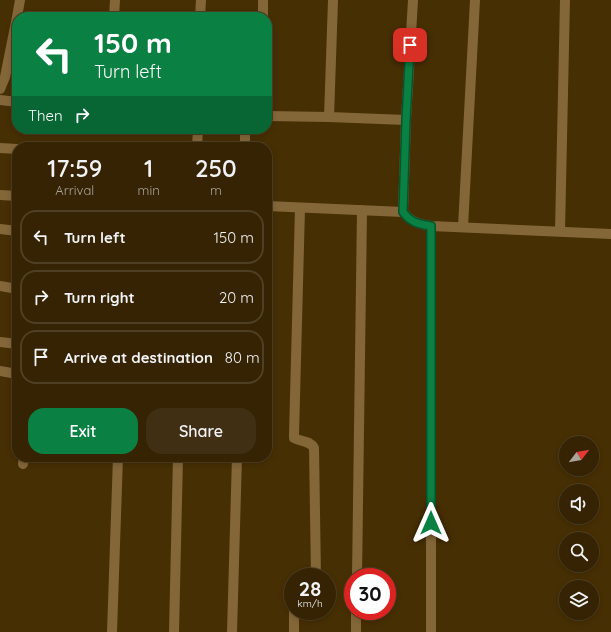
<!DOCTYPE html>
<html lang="en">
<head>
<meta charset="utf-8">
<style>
	body { margin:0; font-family:Quicksand,sans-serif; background:#402f12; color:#f1f3f6; height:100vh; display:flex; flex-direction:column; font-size:15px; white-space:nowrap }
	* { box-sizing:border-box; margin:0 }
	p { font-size:13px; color:#aaa49a }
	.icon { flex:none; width:22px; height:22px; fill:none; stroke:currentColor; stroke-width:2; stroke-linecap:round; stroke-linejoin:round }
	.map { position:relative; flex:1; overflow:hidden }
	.sheet { position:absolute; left:12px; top:142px; width:260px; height:320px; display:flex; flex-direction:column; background:#352303; border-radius:16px; box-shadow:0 2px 6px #0003,0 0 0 1px #4f4025 }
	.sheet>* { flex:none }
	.guide { position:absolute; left:12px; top:12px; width:260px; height:122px; border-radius:16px; box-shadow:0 2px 6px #0003,0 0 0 1px #4f4025; background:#0b8043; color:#fff; overflow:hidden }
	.needle { width:26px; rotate:59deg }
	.controls { position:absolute; left:559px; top:436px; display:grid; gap:8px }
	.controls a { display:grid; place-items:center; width:40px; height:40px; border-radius:50%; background:#352303; box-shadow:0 2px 6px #0003,0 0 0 1px #4f4025; font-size:20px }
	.speed { position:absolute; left:284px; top:568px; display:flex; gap:8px; font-size:20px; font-weight:700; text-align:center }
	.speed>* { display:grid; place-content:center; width:52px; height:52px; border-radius:50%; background:#352303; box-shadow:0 2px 6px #0003,0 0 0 1px #4f4025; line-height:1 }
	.speed small { font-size:10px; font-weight:400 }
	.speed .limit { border:6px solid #d22; background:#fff; color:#111 }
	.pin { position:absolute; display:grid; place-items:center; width:34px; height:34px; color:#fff; margin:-17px; border-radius:8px; box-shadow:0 2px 6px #0006 }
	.me { position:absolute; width:44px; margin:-22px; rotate:0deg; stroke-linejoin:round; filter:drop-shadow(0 0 3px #0008) }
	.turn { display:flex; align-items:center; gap:14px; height:84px; padding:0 16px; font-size:18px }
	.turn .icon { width:52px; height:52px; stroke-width:2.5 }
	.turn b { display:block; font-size:28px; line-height:34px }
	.then { display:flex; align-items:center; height:38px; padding:0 16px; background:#0003; gap:8px; font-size:15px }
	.eta { display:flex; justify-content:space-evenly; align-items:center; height:68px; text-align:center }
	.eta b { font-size:24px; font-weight:600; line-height:28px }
	.cta { display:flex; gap:8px; margin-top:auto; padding:8px 16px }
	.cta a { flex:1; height:46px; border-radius:16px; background:#0b8043; color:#fff; font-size:16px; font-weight:600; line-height:46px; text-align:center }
	.cta a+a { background:#402f12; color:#f1f3f6 }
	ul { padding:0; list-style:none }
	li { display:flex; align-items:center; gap:12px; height:54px; margin:0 8px 6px; padding:0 8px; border:2px solid #4f4025; border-radius:16px }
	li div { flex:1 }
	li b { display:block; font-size:15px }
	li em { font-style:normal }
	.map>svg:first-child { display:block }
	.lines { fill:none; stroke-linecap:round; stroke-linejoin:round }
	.minor { stroke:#846739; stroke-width:10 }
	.route-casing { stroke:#07532c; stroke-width:10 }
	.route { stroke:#0b8043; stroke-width:7 }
</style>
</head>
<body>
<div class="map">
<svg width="611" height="632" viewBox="0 0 611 632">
	<rect width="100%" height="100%" fill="#472f04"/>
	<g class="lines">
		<path class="minor" d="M413 0 406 120 403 212C411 222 419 224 431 226L611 234
			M17 17 20 0
			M114 17 115 0
			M200 17 201 0
			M263 17V0
			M0 89 5 77 17 17
			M0 100 17 102
			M267 116 329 117 406 120
			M329 117 333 0
			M197 147 198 129
			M245 147V129
			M0 148 17 149
			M0 195 17 196
			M267 206 403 212
			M300 208 294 435V438C301 442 310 440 314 448L316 577
			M463 227 475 0
			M0 229 17 231
			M560 231 565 0
			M0 286 17 289
			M0 342 17 344
			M0 371 17 374
			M23 464 24 457
			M357 577 362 210
			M294 611V632
			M112 632 118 457
			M174 632 178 457
			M232 632 237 457
			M356 632V611
			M431 632V226"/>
	</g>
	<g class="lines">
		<defs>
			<path id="route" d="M410 45 406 120 403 212C411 223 419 224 431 226V523"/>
		</defs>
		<use href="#route" class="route-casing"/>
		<use href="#route" class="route"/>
	</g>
</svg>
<div class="controls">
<a><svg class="needle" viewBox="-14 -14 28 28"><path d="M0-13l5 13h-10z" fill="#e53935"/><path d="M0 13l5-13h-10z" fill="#aaa49a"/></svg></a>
<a><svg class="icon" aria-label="sound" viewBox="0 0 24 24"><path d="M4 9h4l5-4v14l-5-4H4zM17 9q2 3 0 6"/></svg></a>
<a><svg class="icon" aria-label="search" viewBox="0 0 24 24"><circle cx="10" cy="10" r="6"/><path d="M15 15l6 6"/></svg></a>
<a><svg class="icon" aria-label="layers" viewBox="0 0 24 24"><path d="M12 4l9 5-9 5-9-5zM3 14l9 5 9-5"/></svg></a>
</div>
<div class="speed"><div>28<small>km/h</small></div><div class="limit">30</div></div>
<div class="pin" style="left:410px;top:45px;background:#d93025"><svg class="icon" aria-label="arrive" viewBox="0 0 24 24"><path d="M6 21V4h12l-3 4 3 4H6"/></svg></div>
<svg class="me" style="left:431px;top:523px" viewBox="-20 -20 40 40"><path d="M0-17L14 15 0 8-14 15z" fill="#0b8043" stroke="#fff" stroke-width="4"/></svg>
<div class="guide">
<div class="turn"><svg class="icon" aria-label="left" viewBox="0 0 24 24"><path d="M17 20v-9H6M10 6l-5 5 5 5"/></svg><div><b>150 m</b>Turn left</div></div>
<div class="then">Then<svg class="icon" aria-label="right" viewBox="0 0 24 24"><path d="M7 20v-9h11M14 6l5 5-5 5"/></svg></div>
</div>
<section class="sheet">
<div class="eta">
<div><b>17:59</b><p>Arrival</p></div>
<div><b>1</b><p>min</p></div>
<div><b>250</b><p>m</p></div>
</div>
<ul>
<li><svg class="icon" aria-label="left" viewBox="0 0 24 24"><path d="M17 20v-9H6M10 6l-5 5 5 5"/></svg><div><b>Turn left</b></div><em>150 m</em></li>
<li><svg class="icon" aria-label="right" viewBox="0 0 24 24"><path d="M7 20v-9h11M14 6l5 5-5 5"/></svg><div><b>Turn right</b></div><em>20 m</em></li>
<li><svg class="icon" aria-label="arrive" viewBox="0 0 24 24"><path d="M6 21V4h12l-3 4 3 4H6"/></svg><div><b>Arrive at destination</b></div><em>80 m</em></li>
</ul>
<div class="cta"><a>Exit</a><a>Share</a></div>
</section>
</div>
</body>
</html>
